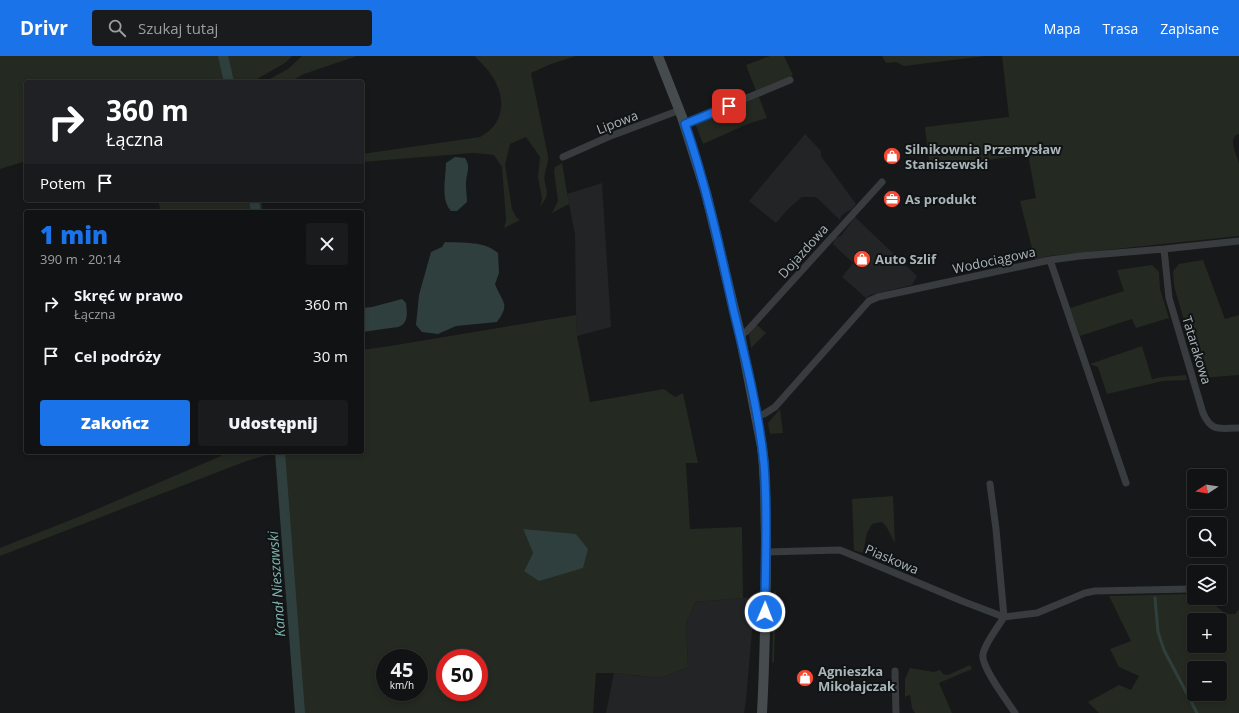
<!DOCTYPE html>
<html lang="pl">
<head>
<meta charset="utf-8">
<style>
	body { margin:0; font-family:"Open Sans",sans-serif; background:#1a1b1c; color:#f1f3f6; height:100vh; display:flex; flex-direction:column; font-size:15px; white-space:nowrap }
	* { box-sizing:border-box; margin:0 }
	p { font-size:13px; color:#9c9ea0 }
	.icon { flex:none; width:22px; height:22px; fill:none; stroke:currentColor; stroke-width:2; stroke-linecap:round; stroke-linejoin:round }
	.map { position:relative; flex:1; overflow:hidden }
	.details { position:absolute; left:24px; top:154px; width:340px; height:244px; display:flex; flex-direction:column; background:#111213; border-radius:4px; box-shadow:0 2px 6px #0003,0 0 0 1px #303233 }
	.details>* { flex:none }
	.banner { position:absolute; left:24px; top:24px; width:340px; height:122px; border-radius:4px; box-shadow:0 2px 6px #0003,0 0 0 1px #303233; background:#202124; color:#fff; overflow:hidden }
	.needle { width:26px; rotate:258deg }
	.controls { position:absolute; left:1187px; top:413px; display:grid; gap:8px }
	.controls a { display:grid; place-items:center; width:40px; height:40px; border-radius:4px; background:#111213; box-shadow:0 2px 6px #0003,0 0 0 1px #303233; font-size:20px }
	.speed { position:absolute; left:376px; top:593px; display:flex; gap:8px; font-size:20px; font-weight:700; text-align:center }
	.speed>* { display:grid; place-content:center; width:52px; height:52px; border-radius:50%; background:#111213; box-shadow:0 2px 6px #0003,0 0 0 1px #303233; line-height:1 }
	.speed small { font-size:10px; font-weight:400 }
	.speed .limit { border:6px solid #d22; background:#fff; color:#111 }
	.pin { position:absolute; display:grid; place-items:center; width:34px; height:34px; color:#fff; margin:-17px; border-radius:8px; box-shadow:0 2px 6px #0006 }
	.me { position:absolute; width:44px; margin:-22px; rotate:1deg; stroke-linejoin:round; filter:drop-shadow(0 0 3px #0008) }
	.turn { display:flex; align-items:center; gap:14px; height:84px; padding:0 16px; font-size:18px }
	.turn .icon { width:52px; height:52px; stroke-width:2.5 }
	.turn b { display:block; font-size:28px; line-height:34px }
	.then { display:flex; align-items:center; height:38px; padding:0 16px; background:#0003; gap:8px; font-size:15px }
	.round { display:grid; place-items:center; flex:none; width:42px; height:42px; border-radius:4px; background:#1a1b1c }
	.summary { display:flex; align-items:center; justify-content:space-between; height:68px; padding:0 16px }
	h1 { font-size:24px; font-weight:800; line-height:30px; color:#1a73e8 }
	.primary-button { display:flex; gap:8px; margin-top:auto; padding:8px 16px }
	.primary-button a { flex:1; height:46px; border-radius:4px; background:#1a73e8; color:#fff; font-size:16px; font-weight:800; line-height:46px; text-align:center }
	.primary-button a+a { background:#1a1b1c; color:#f1f3f6 }
	ul { padding:0; list-style:none }
	li { display:flex; align-items:center; gap:12px; height:52px; padding:0 16px }
	li div { flex:1 }
	li b { display:block; font-size:15px }
	li em { font-style:normal }
	header { display:flex; align-items:center; gap:24px; box-sizing:border-box; height:56px; padding:0 20px; background:#1a73e8; color:#fff }
	header strong { font-size:19px }
	nav { display:flex; gap:22px; margin-inline-start:auto; font-size:14px }
	.search { width:280px; height:36px; background:#1a1b1c; display:flex; align-items:center; gap:10px; box-sizing:border-box; padding:0 14px; border-radius:4px; color:#9c9ea0; font-size:15px }
	.map>svg:first-child { display:block }
	.built { fill:#232426 }
	.green { fill:#242921; fill-rule:evenodd }
	.water { fill:#2e3f3e }
	.lines { fill:none; stroke-linecap:round; stroke-linejoin:round }
	.stream { stroke:#2e3f3e; stroke-width:3 }
	.canal { stroke:#2e3f3e; stroke-width:10 }
	.street { stroke:#383c3e; stroke-width:7 }
	.secondary { stroke:#464c4e; stroke-width:10 }
	.route-casing { stroke:#114b97; stroke-width:10 }
	.route { stroke:#1a73e8; stroke-width:7 }
	.labels { text-anchor:middle; dominant-baseline:central; stroke-width:4; stroke-linejoin:round; paint-order:stroke }
	.street-label { font-size:13px; fill:#a9b6b9; stroke:#121314 }
	.poi-label { font-size:13px; font-weight:bold; fill:#a9b6b9; stroke:#121314; text-anchor:start }
	.water-label { font-size:14px; font-style:italic; fill:#7fb5b1; stroke:#121314 }
</style>
</head>
<body>
<header>
<strong>Drivr</strong>
<div class="search"><svg class="icon" aria-label="search" viewBox="0 0 24 24"><circle cx="10" cy="10" r="6"/><path d="M15 15l6 6"/></svg>Szukaj tutaj</div>
<nav><a>Mapa</a><a>Trasa</a><a>Zapisane</a></nav>
</header>
<div class="map">
<svg width="1239" height="657" viewBox="0 0 1239 657">
	<rect width="100%" height="100%" fill="#171819"/>
	<path class="built" d="M805 78 821 95V100L856 148 851 154 848 155 841 160 840 164 816 141H802L788 153 776 167 749 145Z
		M602 127 611 271 577 280 576 259 575 178 567 138Z
		M855 161 917 220 912 229 870 239 866 242 842 221 853 207 833 188 835 182 841 180Z
		M755 541 746 644 744 657H606L614 617 660 622 688 611 686 567 695 546Z"/>
	<path class="green" d="M0 0H292L285 7 252 26H26V105L0 113Z
		M302 0H357L304 18 290 26H264L288 13Z
		M474 0H576L551 8 531 17 548 100C549 106 546 111 545 117 542 132 554 134 540 151L542 143 538 121 540 101 526 81 510 88 505 109 512 153 516 161 520 164 504 172 506 164 502 111 494 99 473 97 362 106V98L480 81C510 65 505 33 485 11 481 7 478 3 474 0Z
		M770 0H784L793 19 756 35 746 9Z
		M882 0H986L904 10 896 6 886 7Z
		M1002 0H1239V78C1226 82 1238 99 1239 108 1239 130 1239 157 1239 180L1049 200 1035 204 1020 145 1036 142 1028 98 930 113 925 71 1009 61Z
		M759 41 767 62 750 67 703 88 695 67Z
		M562 107 569 148 552 157 558 145 554 116 555 111Z
		M158 144H261L263 156H161Z
		M1203 204 1225 263 1239 259V319L1201 322 1174 230 1173 215 1179 208Z
		M1152 209 1159 216 1160 233 1169 262 1136 272 1132 263 1080 280 1070 252 1124 235 1117 214Z
		M576 259 577 280 590 346 664 333 675 341 683 337 698 407H686L690 473 742 471 743 542 695 546 686 567 688 611 660 622 614 617H596L593 657H297L285 528 276 396 244 406 0 500V492L83 459 221 400V396H362V294L390 290ZM523 473 583 512 524 515 533 497ZM385 602H419V636H385ZM445 602H479V636H445Z
		M756 268 766 277 751 292 749 279Z
		M1142 290 1152 323 1163 321 1186 319 1187 324 1163 325 1107 338 1098 311 1090 308Z
		M780 353 783 377 770 378 768 367Z
		M893 440 895 487 886 470 882 466 872 468 867 477 863 497 854 494 852 443Z
		M776 535 774 607 772 606 774 536Z
		M1188 538 1203 549 1216 550 1226 558H1235L1239 553V657H1099L1088 646 1119 629 1131 634 1139 620 1119 611 1110 593 1131 585 1109 540ZM1194 564H1220V590H1194ZM1194 612H1220V638H1194Z
		M970 609 972 613 939 627 952 657H915L912 652 910 639 905 641V623L910 612 934 616 940 614 943 618 948 619Z"/>
	<path class="water" d="M455 101 465 102C472 112 465 119 466 130 466 135 467 141 467 146L457 155H451C440 143 446 121 446 107Z
		M445 186C464 187 484 185 498 197L499 217 495 228C502 247 511 247 497 266L456 270 438 278 422 276 416 269 419 239 431 196 442 191Z
		M402 243 406 247C407 257 409 267 398 271L362 276V252L372 251Z
		M523 473 576 478 588 493 583 512 539 525 524 515 533 497Z"/>
	<g class="lines">
		<path class="stream" d="M1155 542 1158 576 1164 594 1197 657"/>
		<path class="canal" d="M223 0 229 26
			M254 144 256 156
			M280 396 300 657"/>
		<path class="street" d="M685 68 790 24
			M563 101 608 81 680 54
			M1164 193 1169 242 1203 357C1212 377 1220 372 1239 372
			M1050 204 1126 427
			M740 278 746 276 882 126
			M757 360 764 358 775 351 869 245 878 241 1050 204 1080 200 1164 193 1239 185
			M990 428 996 473 1004 561
			M766 496 840 494 962 545 1004 561 1037 557 1085 537 1095 535 1191 533
			M1004 561C998 571 985 587 983 598 980 610 1008 646 1015 657
			M895 615 896 657"/>
		<path class="secondary" d="M658 0 682 61 706 137 740 278 762 391C766 420 765 450 766 479 766 539 765 598 762 657"/>
	</g>
	<g class="lines">
		<defs>
			<path id="route" d="M729 50 685 68C706 129 720 193 734 256 746 305 759 358 764 408 768 457 765 507 765 556"/>
		</defs>
		<use href="#route" class="route-casing"/>
		<use href="#route" class="route"/>
	</g>
	<defs>
		<symbol id="shop-disc" viewBox="-11 -11 22 22"><circle r="9.5" fill="#f64b32" stroke="#121314"/><path d="M-5-2.5h2.3a2.7 3.5 0 0 1 5.4 0H5L5.5 6h-11ZM-1.5-2.5h3a1.5 2.3 0 0 0-3 0Z" fill="#fff"/></symbol>
		<symbol id="office-disc" viewBox="-11 -11 22 22"><circle r="9.5" fill="#f64b32" stroke="#121314"/><path d="M-6-3h4V-5.5h4V-3h4V5H-6ZM-1-4.5V-3h2v-1.5ZM-6 0V1H6V0Z" fill="#fff"/></symbol>
	</defs>
	<g fill-rule="evenodd">
		<use href="#shop-disc" x="882" y="90" width="20" height="20"/>
		<use href="#office-disc" x="882" y="133" width="20" height="20"/>
		<use href="#shop-disc" x="852" y="193" width="20" height="20"/>
		<use href="#shop-disc" x="795" y="612" width="20" height="20"/>
	</g>
	<g class="labels">
		<g class="street-label">
			<text transform="translate(617 66) rotate(-21)">Lipowa</text>
			<text transform="translate(803 195) rotate(-48)">Dojazdowa</text>
			<text transform="translate(994 204) rotate(-12)">Wodociągowa</text>
			<text transform="translate(1197 294) rotate(73)">Tatarakowa</text>
			<text transform="translate(892 503) rotate(23)">Piaskowa</text>
		</g>
		<g class="poi-label">
			<text x="905" y="93">Silnikownia Przemysław<tspan x="905" dy="15">Staniszewski</tspan></text>
			<text x="905" y="143">As produkt</text>
			<text x="875" y="203">Auto Szlif</text>
			<text x="818" y="615">Agnieszka<tspan x="818" dy="15">Mikołajczak</tspan></text>
		</g>
		<g class="water-label">
			<text transform="translate(276 528) rotate(-94)">Kanał Nieszawski</text>
		</g>
	</g>
</svg>
<div class="controls">
<a><svg class="needle" viewBox="-14 -14 28 28"><path d="M0-13l5 13h-10z" fill="#e53935"/><path d="M0 13l5-13h-10z" fill="#9c9ea0"/></svg></a>
<a><svg class="icon" aria-label="search" viewBox="0 0 24 24"><circle cx="10" cy="10" r="6"/><path d="M15 15l6 6"/></svg></a>
<a><svg class="icon" aria-label="layers" viewBox="0 0 24 24"><path d="M12 4l9 5-9 5-9-5zM3 14l9 5 9-5"/></svg></a>
<a>+</a>
<a>−</a>
</div>
<div class="speed"><div>45<small>km/h</small></div><div class="limit">50</div></div>
<div class="pin" style="left:729px;top:50px;background:#d93025"><svg class="icon" aria-label="arrive" viewBox="0 0 24 24"><path d="M6 21V4h12l-3 4 3 4H6"/></svg></div>
<svg class="me" style="left:765px;top:556px" viewBox="-20 -20 40 40"><circle r="17" fill="#1a73e8" stroke="#fff" stroke-width="3"/><path d="M0-11L8 9 0 5-8 9z" fill="#fff"/></svg>
<div class="banner">
<div class="turn"><svg class="icon" aria-label="right" viewBox="0 0 24 24"><path d="M7 20v-9h11M14 6l5 5-5 5"/></svg><div><b>360 m</b>Łączna</div></div>
<div class="then">Potem<svg class="icon" aria-label="arrive" viewBox="0 0 24 24"><path d="M6 21V4h12l-3 4 3 4H6"/></svg></div>
</div>
<section class="details">
<div class="summary"><div><h1>1 min</h1><p>390 m · 20:14</p></div><a class="round"><svg class="icon" aria-label="close" viewBox="0 0 24 24"><path d="M6 6l12 12M18 6L6 18"/></svg></a></div>
<ul>
<li><svg class="icon" aria-label="right" viewBox="0 0 24 24"><path d="M7 20v-9h11M14 6l5 5-5 5"/></svg><div><b>Skręć w prawo</b><p>Łączna</p></div><em>360 m</em></li>
<li><svg class="icon" aria-label="arrive" viewBox="0 0 24 24"><path d="M6 21V4h12l-3 4 3 4H6"/></svg><div><b>Cel podróży</b></div><em>30 m</em></li>
</ul>
<div class="primary-button"><a>Zakończ</a><a>Udostępnij</a></div>
</section>
</div>
</body>
</html>
